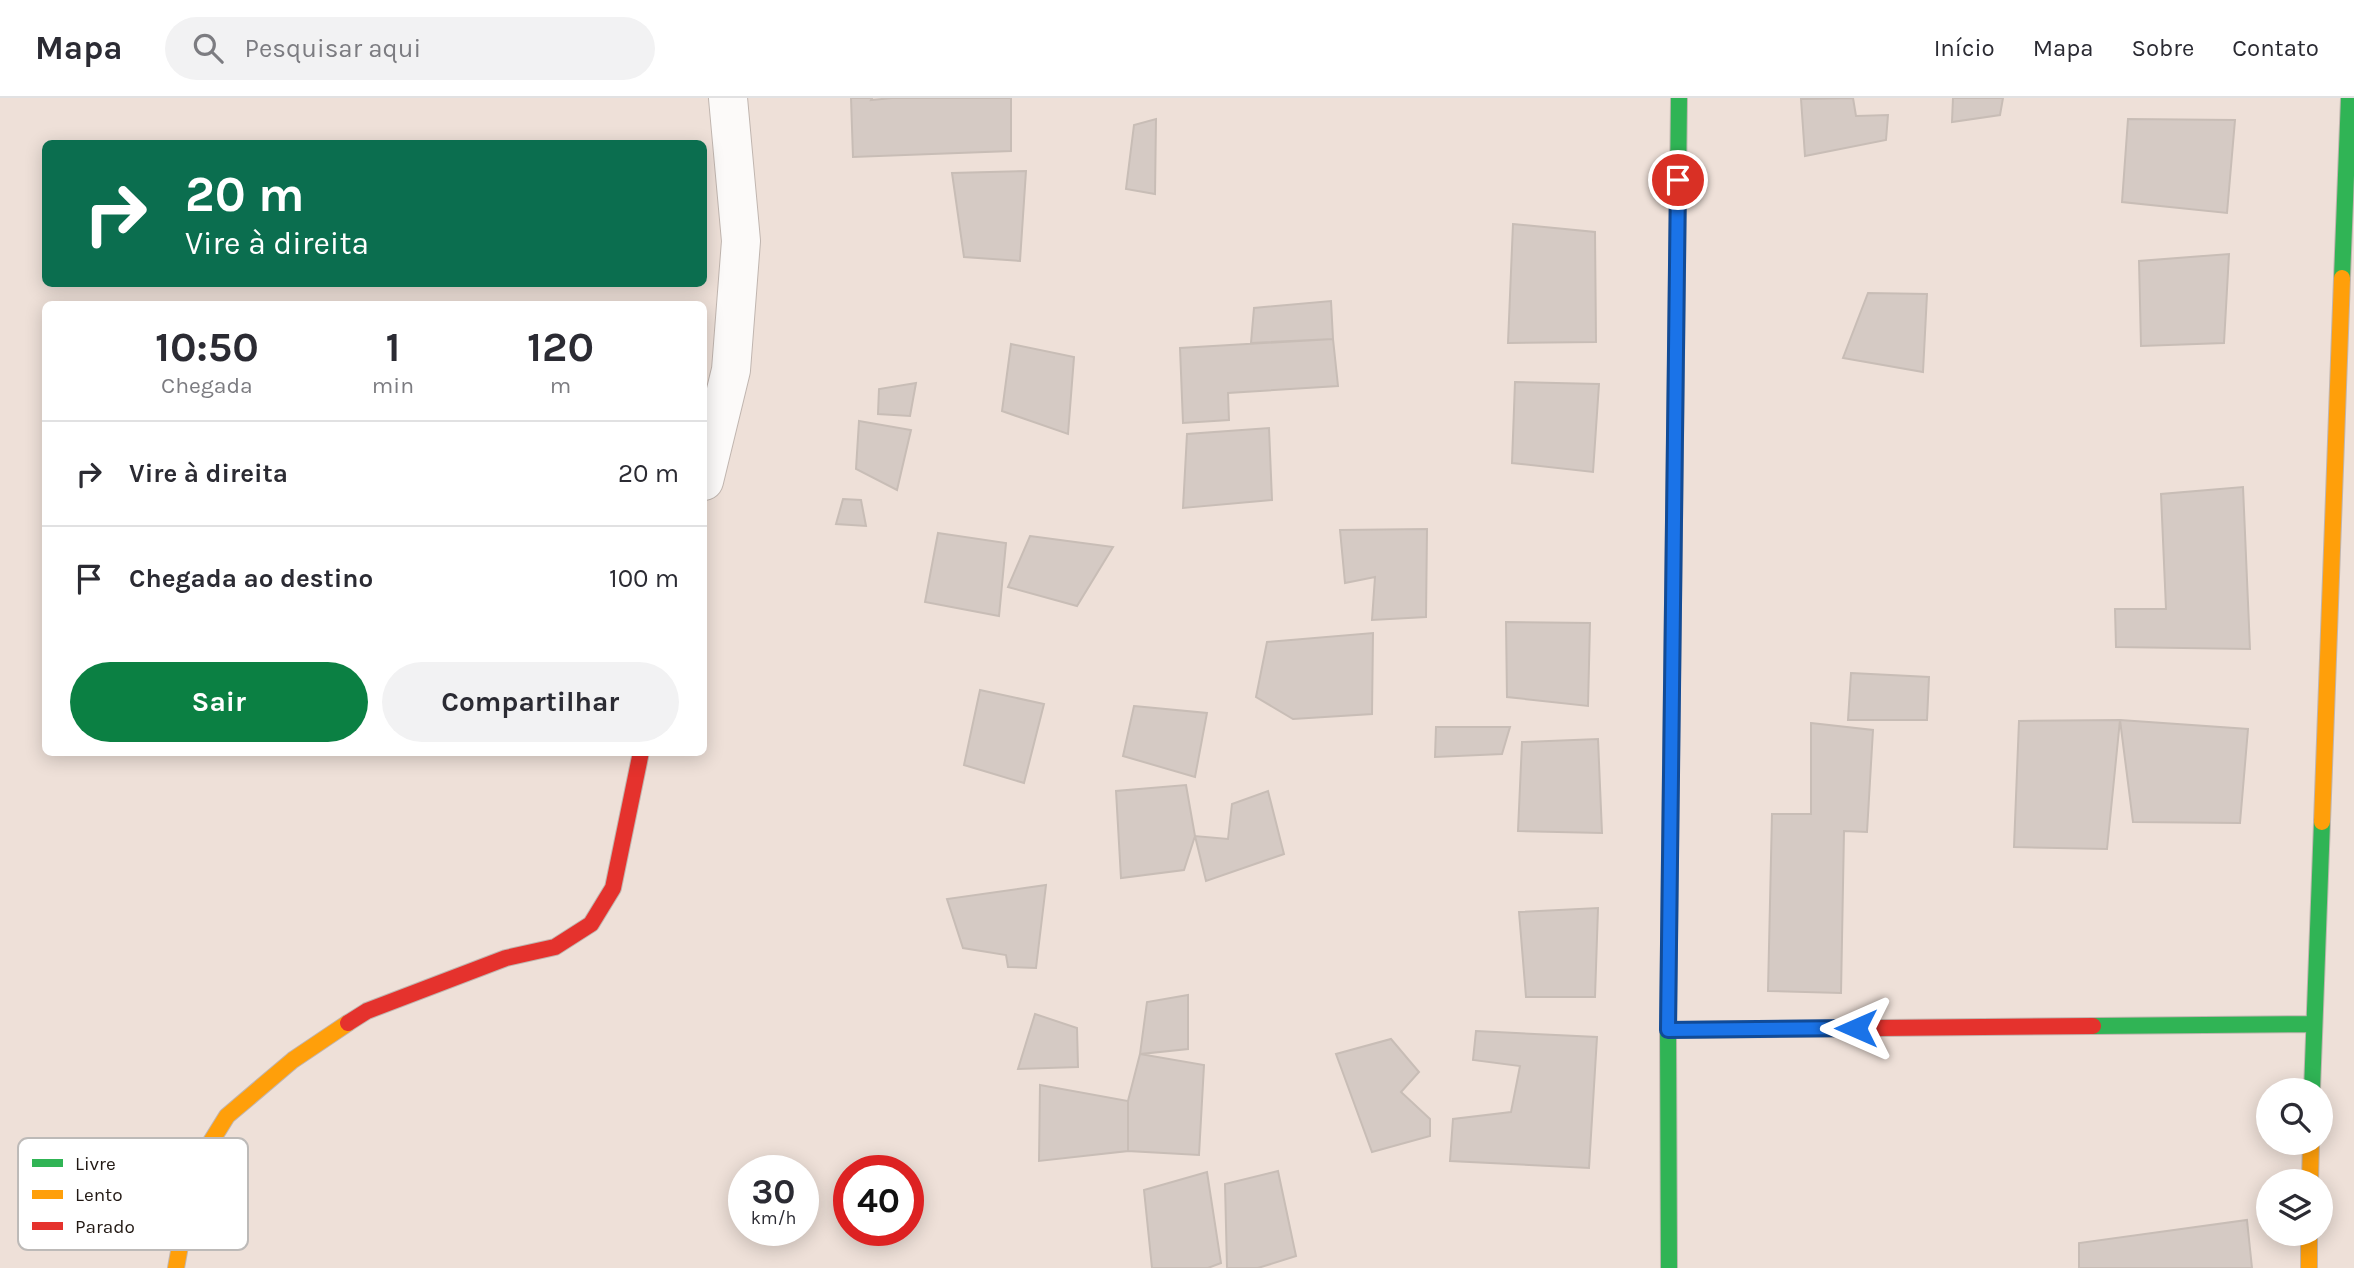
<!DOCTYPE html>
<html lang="pt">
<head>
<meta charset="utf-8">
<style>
	body { margin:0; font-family:Karla,sans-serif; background:#f2f2f3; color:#2b2b33; height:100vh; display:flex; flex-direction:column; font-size:26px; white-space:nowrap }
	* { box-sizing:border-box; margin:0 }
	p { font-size:23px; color:#7c7c81 }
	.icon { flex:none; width:38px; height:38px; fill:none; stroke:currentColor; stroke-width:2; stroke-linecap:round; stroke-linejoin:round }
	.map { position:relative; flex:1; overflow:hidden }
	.sheet { position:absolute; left:42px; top:203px; width:665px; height:455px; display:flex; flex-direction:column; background:#fff; border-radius:10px; box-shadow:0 4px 18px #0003 }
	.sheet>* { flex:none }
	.guide { position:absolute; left:42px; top:42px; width:665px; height:147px; border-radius:10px; box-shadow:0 4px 18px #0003; background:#0b6e4f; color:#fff; overflow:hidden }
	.controls { position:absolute; left:2256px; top:980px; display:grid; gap:14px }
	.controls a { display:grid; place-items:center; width:77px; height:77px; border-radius:50%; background:#fff; box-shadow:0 4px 18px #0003; font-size:35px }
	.speed { position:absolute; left:728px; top:1057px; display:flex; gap:14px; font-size:35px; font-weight:700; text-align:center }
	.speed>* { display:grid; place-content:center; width:91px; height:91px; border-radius:50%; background:#fff; box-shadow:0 4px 18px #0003; line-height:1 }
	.speed small { font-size:18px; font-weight:400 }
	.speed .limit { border:10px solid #d22; background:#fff; color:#111 }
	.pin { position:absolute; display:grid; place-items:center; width:60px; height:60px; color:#fff; margin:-30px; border:4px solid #fff; border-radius:50%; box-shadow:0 2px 7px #0007 }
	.me { position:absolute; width:77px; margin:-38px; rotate:270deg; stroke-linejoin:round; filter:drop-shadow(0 0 5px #0008) }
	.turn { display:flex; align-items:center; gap:24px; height:147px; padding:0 28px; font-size:32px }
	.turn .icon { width:91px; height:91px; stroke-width:2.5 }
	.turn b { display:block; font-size:49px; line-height:60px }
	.eta { display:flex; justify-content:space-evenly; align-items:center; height:119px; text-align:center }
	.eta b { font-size:42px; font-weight:700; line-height:49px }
	.button { display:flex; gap:14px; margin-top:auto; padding:14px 28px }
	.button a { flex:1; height:80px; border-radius:42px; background:#0b8043; color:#fff; font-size:28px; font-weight:700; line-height:80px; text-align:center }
	.button a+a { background:#f2f2f3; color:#2b2b33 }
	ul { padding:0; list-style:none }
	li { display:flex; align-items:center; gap:21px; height:105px; padding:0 28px; border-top:2px solid #e1e1e2 }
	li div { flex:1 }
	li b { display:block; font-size:26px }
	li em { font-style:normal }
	header { display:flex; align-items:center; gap:42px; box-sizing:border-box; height:98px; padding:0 35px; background:#fff; border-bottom:2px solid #e1e1e2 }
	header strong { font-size:33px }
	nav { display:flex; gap:38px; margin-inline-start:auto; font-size:24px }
	.search { width:490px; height:63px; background:#f2f2f3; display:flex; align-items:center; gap:18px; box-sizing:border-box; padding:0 24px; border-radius:38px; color:#7c7c81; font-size:26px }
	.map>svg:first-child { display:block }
	.building { fill:#d5cac4; stroke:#c8bdb6; stroke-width:2 }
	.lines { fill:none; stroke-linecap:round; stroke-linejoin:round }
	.street-casing { stroke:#c0b5af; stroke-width:40 }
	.fast-casing { stroke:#c0b5af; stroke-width:18 }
	.slow-casing { stroke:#c0b5af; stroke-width:18 }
	.jam-casing { stroke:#c0b5af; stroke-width:18 }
	.street { stroke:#fcfaf9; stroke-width:38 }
	.fast { stroke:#30b455; stroke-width:16 }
	.slow { stroke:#ff9f0a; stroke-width:16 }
	.jam { stroke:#e5322d; stroke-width:16 }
	.route-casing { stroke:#114b97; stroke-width:18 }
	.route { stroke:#1a73e8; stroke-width:12 }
	.key { fill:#fff; stroke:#bdbab8; stroke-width:2 }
	.key-label { font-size:19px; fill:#221914 }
</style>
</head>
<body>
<header>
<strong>Mapa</strong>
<div class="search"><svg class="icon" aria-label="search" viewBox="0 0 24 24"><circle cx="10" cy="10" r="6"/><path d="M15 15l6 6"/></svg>Pesquisar aqui</div>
<nav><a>Início</a><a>Mapa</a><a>Sobre</a><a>Contato</a></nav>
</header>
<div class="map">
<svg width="2354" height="1170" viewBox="0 0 2354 1170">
	<rect width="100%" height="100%" fill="#eee0d8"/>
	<path class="building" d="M851 0H872L871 2 892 0H1011V53L853 59Z
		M1853 0 1856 18 1888 17 1886 42 1805 58 1801 1Z
		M1953 0H2003L2000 17 1952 24Z
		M1156 21 1155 96 1126 91 1134 27Z
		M2128 21 2235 22 2227 115 2122 104Z
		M1026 73 1020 163 964 159 952 75Z
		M1513 126 1595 134 1596 244 1508 245Z
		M2229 156 2224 245 2141 248 2139 163Z
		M1868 195 1927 196 1923 274 1843 260Z
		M1331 203 1333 241 1251 245 1254 210Z
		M1333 241 1338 288 1228 295 1229 322 1183 325 1180 250Z
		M1011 246 1074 259 1068 336 1002 313Z
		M1515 284 1599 286 1593 374 1512 365Z
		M916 285 910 318 878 316 879 291Z
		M859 323 911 332 897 392 856 371Z
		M1269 330 1272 402 1183 410 1187 336Z
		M2243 389 2250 551 2116 549 2115 511H2166L2161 396Z
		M843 401 861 402 866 428 836 426Z
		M1427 431 1426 519 1372 522 1375 479 1345 485 1340 432Z
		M938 435 1006 445 999 518 925 504Z
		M1030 438 1113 449 1077 508 1008 489Z
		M1506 524 1590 525 1588 608 1507 599Z
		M1373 535 1372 616 1293 621 1256 599 1267 544Z
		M1851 575 1929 579 1927 622H1848Z
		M980 592 1044 606 1024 685 964 667Z
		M1134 608 1207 615 1195 679 1123 658Z
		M2120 622 2107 751 2014 749 2019 623Z
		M2120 622 2248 631 2240 725 2133 724Z
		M1811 625 1873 632 1867 734 1844 733 1841 895 1768 893 1772 716H1811Z
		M1436 629H1510L1502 656 1435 659Z
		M1598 641 1602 735 1518 733 1522 644Z
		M1186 687 1195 738 1184 772 1121 780 1116 693Z
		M1268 693 1284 756 1206 783 1195 738 1228 741 1232 706Z
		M1046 787 1036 870 1008 869 1006 857 963 850 947 801Z
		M1598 810 1595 899H1526L1519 814Z
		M1188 897V951L1140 956 1147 904Z
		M1035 916 1077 930 1078 969 1018 971Z
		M1476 933 1597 939 1589 1070 1450 1063 1453 1021 1511 1014 1520 968 1473 962Z
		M1391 941 1419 974 1401 994 1430 1021V1038L1372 1054 1336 956Z
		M1140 956 1204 967 1199 1057 1128 1053V1003Z
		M1040 987 1128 1003V1053L1039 1063Z
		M1278 1073 1296 1158 1258 1170H1227L1225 1086Z
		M1207 1074 1221 1165 1208 1170H1152L1144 1092Z
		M2247 1122 2252 1170H2079V1145Z"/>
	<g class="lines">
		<defs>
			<path id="street" d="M704 383 731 272 741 143 728 0"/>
			<path id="fast" d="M2342 180 2349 0
				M1676 265 1679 0
				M2093 928 2313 926
				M2312 992 2322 724
				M1669 1170 1668 932 1671 665"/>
			<path id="slow" d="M2322 724 2342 180
				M2310 1083 2311 1045
				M2309 1136V1170
				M176 1170 194 1071 227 1018 293 962 348 925"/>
			<path id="jam" d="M1671 665 1676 265
				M348 925 367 913 506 860 555 849 591 826 613 790 641 654
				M1668 932 2093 928"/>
		</defs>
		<use href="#street" class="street-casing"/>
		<use href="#fast" class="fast-casing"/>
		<use href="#slow" class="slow-casing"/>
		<use href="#jam" class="jam-casing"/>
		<use href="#street" class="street"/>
		<use href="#fast" class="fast"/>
		<use href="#slow" class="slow"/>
		<use href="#jam" class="jam"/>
	</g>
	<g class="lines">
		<defs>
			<path id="route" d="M1678 82 1668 932 1856 930"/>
		</defs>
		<use href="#route" class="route-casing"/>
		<use href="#route" class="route"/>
	</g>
	<rect x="18" y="1040" width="230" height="112" rx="10" class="key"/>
	<rect x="32" y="1061" width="31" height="8" fill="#30b455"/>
	<rect x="32" y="1092" width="31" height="9" fill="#ff9f0a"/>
	<rect x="32" y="1124" width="31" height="8" fill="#e5322d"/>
	<g class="key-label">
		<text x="75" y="1072">Livre</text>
		<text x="75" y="1103">Lento</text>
		<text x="75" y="1135">Parado</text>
	</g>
</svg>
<div class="controls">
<a><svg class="icon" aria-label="search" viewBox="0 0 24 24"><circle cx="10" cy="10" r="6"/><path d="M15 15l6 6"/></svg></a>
<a><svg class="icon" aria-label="layers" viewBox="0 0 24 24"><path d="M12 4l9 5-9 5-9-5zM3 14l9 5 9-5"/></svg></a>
</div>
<div class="speed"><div>30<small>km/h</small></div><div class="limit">40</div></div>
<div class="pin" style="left:1678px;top:82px;background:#d93025"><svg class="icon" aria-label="arrive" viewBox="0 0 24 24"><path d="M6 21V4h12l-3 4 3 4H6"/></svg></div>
<svg class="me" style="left:1856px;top:930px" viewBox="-20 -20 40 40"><path d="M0-17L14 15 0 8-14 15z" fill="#1a73e8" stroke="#fff" stroke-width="4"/></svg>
<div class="guide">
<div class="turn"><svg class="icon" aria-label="right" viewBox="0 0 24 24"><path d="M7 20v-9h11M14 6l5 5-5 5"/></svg><div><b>20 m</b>Vire à direita</div></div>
</div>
<section class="sheet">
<div class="eta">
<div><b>10:50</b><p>Chegada</p></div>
<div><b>1</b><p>min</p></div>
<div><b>120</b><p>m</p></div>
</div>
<ul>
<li><svg class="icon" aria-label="right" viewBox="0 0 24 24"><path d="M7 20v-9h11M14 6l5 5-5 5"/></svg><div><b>Vire à direita</b></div><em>20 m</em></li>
<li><svg class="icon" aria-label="arrive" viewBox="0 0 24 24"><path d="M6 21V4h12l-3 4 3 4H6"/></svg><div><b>Chegada ao destino</b></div><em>100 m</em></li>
</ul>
<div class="button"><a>Sair</a><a>Compartilhar</a></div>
</section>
</div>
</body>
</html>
